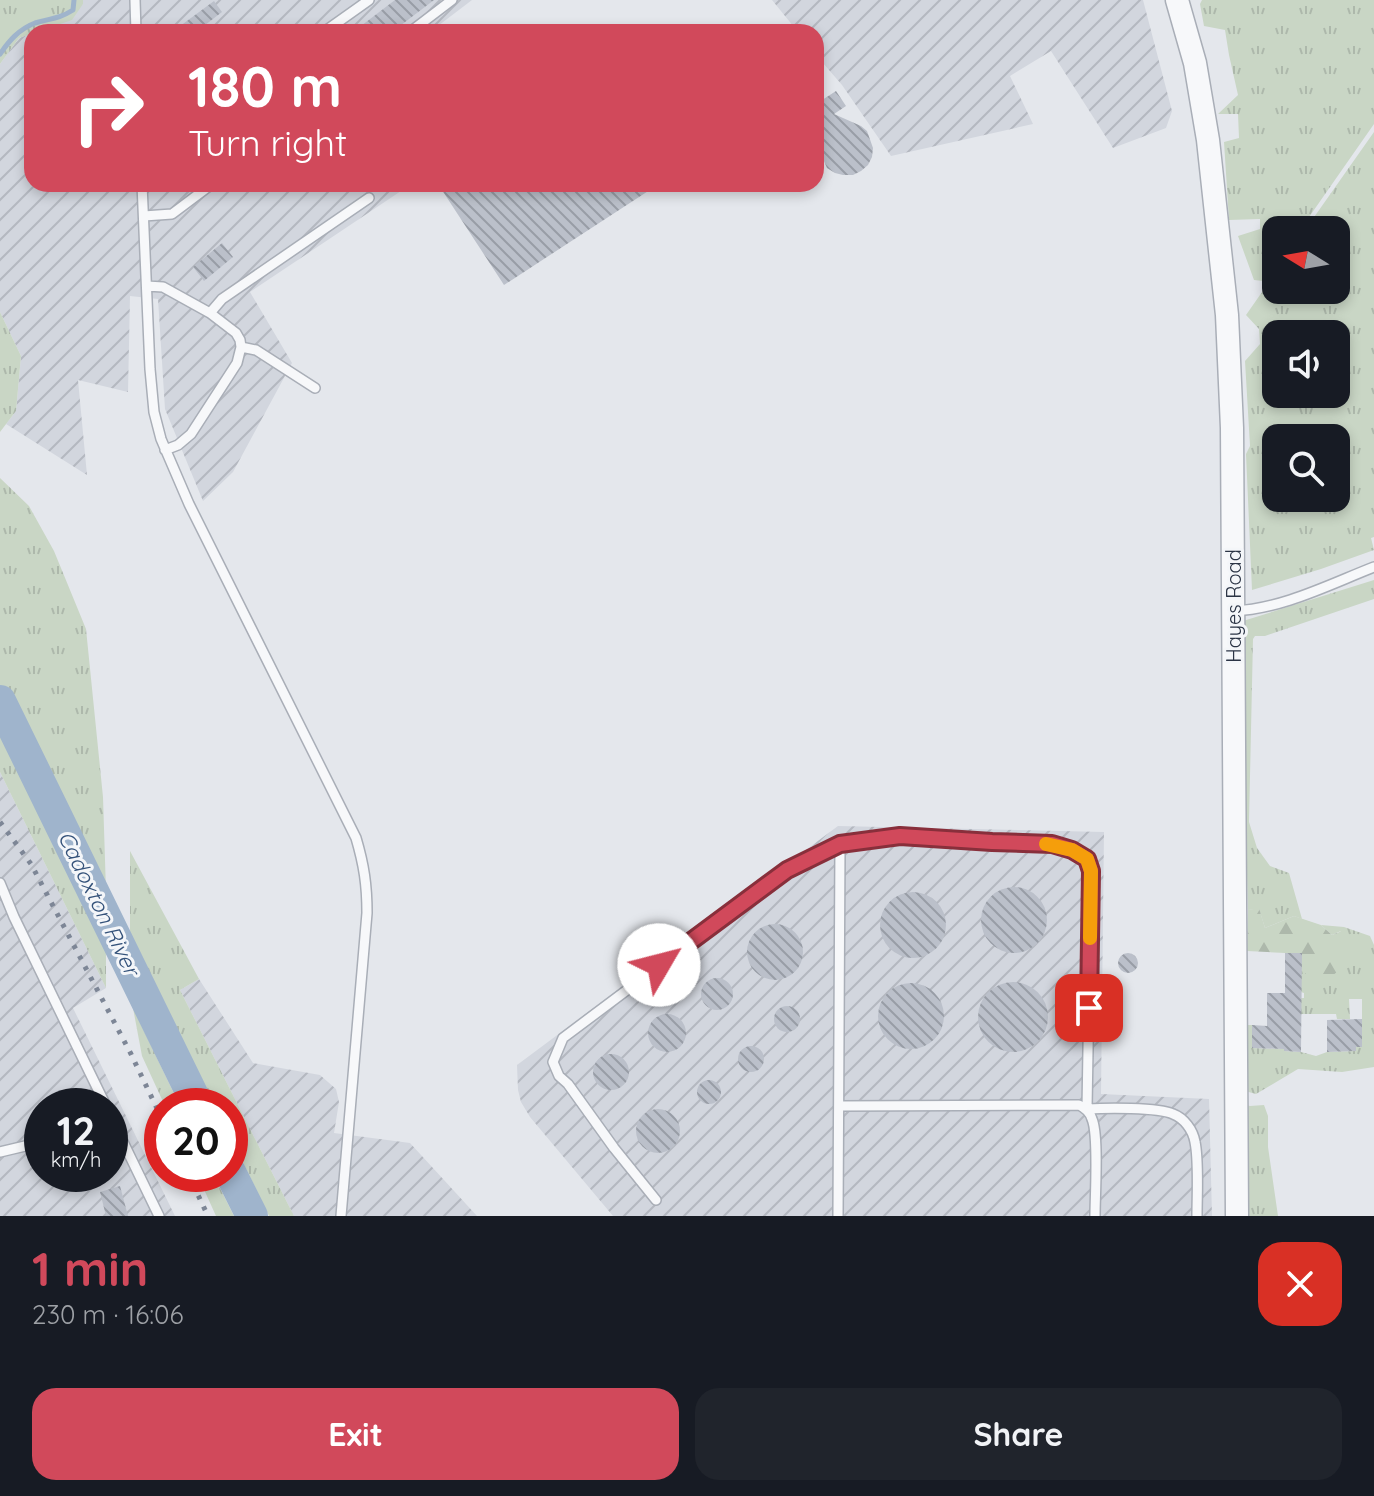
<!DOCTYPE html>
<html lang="en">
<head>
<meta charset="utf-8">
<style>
	body { margin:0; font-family:Quicksand,sans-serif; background:#20242c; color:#f1f3f6; height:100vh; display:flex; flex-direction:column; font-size:30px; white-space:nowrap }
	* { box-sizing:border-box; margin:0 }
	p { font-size:26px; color:#9ea1a6 }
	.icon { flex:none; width:44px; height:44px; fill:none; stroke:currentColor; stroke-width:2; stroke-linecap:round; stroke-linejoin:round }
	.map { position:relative; height:1216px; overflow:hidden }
	.sheet { display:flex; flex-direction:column; background:#171b24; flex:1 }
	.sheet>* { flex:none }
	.guide { position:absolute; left:24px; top:24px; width:800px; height:168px; border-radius:24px; box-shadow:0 4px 12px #0003; background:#d1495b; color:#fff; overflow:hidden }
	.needle { width:52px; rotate:281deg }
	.fabs { position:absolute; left:1262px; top:216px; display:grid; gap:16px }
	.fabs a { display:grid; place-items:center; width:88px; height:88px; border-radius:16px; background:#171b24; box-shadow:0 4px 12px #0003; font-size:40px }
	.speed { position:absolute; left:24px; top:1088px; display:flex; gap:16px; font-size:40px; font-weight:700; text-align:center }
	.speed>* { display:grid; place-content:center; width:104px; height:104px; border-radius:50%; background:#171b24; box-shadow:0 4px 12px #0003; line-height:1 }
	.speed small { font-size:20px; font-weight:400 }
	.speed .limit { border:12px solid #d22; background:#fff; color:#111 }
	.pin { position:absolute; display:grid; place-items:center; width:68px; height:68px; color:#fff; margin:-34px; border-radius:16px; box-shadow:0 4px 12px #0006 }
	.me { position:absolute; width:88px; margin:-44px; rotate:53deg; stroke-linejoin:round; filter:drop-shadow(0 0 6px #0008) }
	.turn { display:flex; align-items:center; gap:28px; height:168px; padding:0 32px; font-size:36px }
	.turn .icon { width:104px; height:104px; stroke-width:2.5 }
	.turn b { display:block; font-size:56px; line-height:68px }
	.round { display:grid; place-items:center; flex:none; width:84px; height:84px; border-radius:24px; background:#20242c }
	.headline { display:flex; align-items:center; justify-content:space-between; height:136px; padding:0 32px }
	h1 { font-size:48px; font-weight:700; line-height:60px; color:#d1495b }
	.primary-button { display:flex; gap:16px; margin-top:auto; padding:16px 32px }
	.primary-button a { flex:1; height:92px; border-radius:24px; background:#d1495b; color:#fff; font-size:32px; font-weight:700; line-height:92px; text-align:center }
	.primary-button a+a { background:#20242c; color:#f1f3f6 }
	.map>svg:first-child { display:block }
	.industrial { fill:url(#industrial-furrows); fill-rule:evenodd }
	.grass { fill:url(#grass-tufts); fill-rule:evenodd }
	.forest { fill:url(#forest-firs) }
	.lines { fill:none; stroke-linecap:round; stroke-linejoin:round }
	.stream { stroke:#9fb4cc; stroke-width:5 }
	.river { stroke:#9fb4cc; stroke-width:32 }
	.building { fill:url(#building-back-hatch) }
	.service-casing { stroke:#a9aeb7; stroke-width:12 }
	.tertiary-casing { stroke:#a9aeb7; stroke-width:25 }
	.service { stroke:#f7f8fa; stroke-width:9 }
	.tertiary { stroke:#f7f8fa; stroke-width:22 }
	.rail { stroke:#7d8696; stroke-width:5; stroke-dasharray:4 8; stroke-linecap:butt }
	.route-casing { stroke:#882f3b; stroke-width:20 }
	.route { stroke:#d1495b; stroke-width:14 }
	.slow { stroke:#f59e0b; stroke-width:14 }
	.labels { text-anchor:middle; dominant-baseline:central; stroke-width:6; stroke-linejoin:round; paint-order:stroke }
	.street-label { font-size:20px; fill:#2b3445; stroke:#f4f6f9 }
	.water-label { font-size:22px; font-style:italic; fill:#34527a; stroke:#f4f6f9 }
</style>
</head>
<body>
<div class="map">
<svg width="1374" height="1216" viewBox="0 0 1374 1216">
	<defs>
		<pattern id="industrial-furrows" width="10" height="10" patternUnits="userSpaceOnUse" patternTransform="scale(2)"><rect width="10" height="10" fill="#d2d6de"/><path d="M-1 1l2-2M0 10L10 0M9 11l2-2" fill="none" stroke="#b4b8c0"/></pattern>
		<pattern id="grass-tufts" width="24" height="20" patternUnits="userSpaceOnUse" patternTransform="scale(2)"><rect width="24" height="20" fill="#c9d6c5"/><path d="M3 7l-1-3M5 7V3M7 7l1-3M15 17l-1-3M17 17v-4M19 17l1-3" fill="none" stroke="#adb8ab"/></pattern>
		<pattern id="forest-firs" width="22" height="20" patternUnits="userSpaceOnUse" patternTransform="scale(2)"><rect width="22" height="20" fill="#c9d6c5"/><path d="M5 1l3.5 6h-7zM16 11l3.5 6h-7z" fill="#adb8ab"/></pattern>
		<pattern id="building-back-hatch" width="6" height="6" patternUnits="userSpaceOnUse" patternTransform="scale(2)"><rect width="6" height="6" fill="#bbc0ca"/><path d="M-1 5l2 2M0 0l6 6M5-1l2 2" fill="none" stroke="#989da6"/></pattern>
	</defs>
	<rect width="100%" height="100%" fill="#e4e7ec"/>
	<path class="industrial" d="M83 0H472L430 32H33L83 4Z
		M772 0H1143L1172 111 1166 128 1113 148 1051 51 1010 76 1033 124 891 156 842 85 816 55V32H798Z
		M32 33V184H405L407 187 250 292 292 363 233 472 203 501 165 409 158 299 130 296 128 392 78 380 87 475 6 424 16 411 21 356 0 312V64L19 38Z
		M0 772 106 988 73 1008 175 1216H0ZM42 1106H110V1174H42Z
		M838 826 1104 832 1101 1094 1209 1099 1212 1216H613L530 1117 521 1102 518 1090 517 1065Z
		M199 979 253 1063 320 1075 336 1089 339 1102 334 1133 410 1143 477 1216H294L180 990Z"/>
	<path class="grass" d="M0 0H83V4L72 20 19 38 0 64Z
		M1202 0H1374V124L1300 230H1276V264L1263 281 1254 280 1238 236 1260 229V219L1229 220 1224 142 1239 138 1238 114H1218L1238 95 1229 55 1225 30 1204 26 1200 4Z
		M1374 132V537L1371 538 1374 550 1321 569 1252 590 1246 454 1250 446 1245 361 1260 344 1259 329 1246 315 1276 272V290H1336V230H1305ZM1276 334H1336V394H1276ZM1276 438H1336V498H1276Z
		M0 312 21 356 16 411 0 432Z
		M0 478 29 506 54 551 86 629 103 797 106 891V988L0 772Z
		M1374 580V599L1265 636H1255L1253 639 1249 822 1257 848 1270 866 1289 873 1302 919 1294 916 1265 928 1259 909 1248 910 1240 626 1243 621Z
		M130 851 199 979 180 990 294 1216H269L230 1136V1106H215L130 932Z
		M1321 925 1344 927 1370 936 1374 945V1067L1342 1072 1298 1069 1256 1094 1245 1091V1025H1252V1048L1284 1049V1051L1301 1052 1316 1056 1327 1052 1355 1051 1356 1047H1362V999H1349L1350 1019H1337L1336 1014H1300L1301 998H1304V993L1301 992V971L1341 931 1332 935Z
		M133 1008 180 1106H165L142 1056Z
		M1245 1105 1250 1106 1264 1105 1268 1116V1147L1278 1216H1247Z
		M197 1174H213L234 1216H216Z"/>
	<path class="forest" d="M1259 908 1265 928 1294 916 1321 925 1332 935 1342 931 1344 966 1319 987 1285 953 1247 951 1248 910Z"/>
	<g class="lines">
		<path class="stream" d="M0 54C9 41 19 29 35 23 51 18 57 20 73 10L74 0"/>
		<path class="river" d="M0 701 198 1106
			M230 1172 252 1216"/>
	</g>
	<path class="building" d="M395 0H434L392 32H353Z
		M214 1 222 12 196 32H172Z
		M836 91 846 106 834 114 861 126 867 131 873 148 872 157 868 165 861 171 853 175H843L835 173 827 168 820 152 821 122 816 126V104Z
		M438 184H659L504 285Z
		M222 243 233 257 204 281 193 267Z
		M981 920a33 33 0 1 1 66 0a33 33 0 1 1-66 0Z
		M880 925a33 33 0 1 1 66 0a33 33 0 1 1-66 0Z
		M747 952a28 28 0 1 1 56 0a28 28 0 1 1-56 0Z
		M1285 953H1302L1301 1052 1284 1051V1049L1252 1048V1025L1267 1026V993H1285Z
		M1118 963a10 10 0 1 1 20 0a10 10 0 1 1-20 0Z
		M701 994a16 16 0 1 1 32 0a16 16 0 1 1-32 0Z
		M978 1017a35 35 0 1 1 70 0a35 35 0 1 1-70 0Z
		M878 1016a33 33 0 1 1 66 0a33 33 0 1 1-66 0Z
		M774 1019a13 13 0 1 1 26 0a13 13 0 1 1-26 0Z
		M648 1033a19 19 0 1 1 38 0a19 19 0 1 1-38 0Z
		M1362 1019V1047H1356V1051L1327 1052V1020Z
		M738 1059a13 13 0 1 1 26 0a13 13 0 1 1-26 0Z
		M593 1072a18 18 0 1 1 36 0a18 18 0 1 1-36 0Z
		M697 1092a12 12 0 1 1 24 0a12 12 0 1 1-24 0Z
		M636 1131a22 22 0 1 1 44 0a22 22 0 1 1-44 0Z
		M120 1186 128 1216H106L100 1192Z"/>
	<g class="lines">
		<defs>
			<path id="service" d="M135 0 136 32
				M324 32 369 0
				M410 32 452 0
				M142 184 150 369 154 412 161 439 189 504 356 838C364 865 367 885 367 913L341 1216
				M144 216 172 214 212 184
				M147 286 163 287 210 313 236 333 240 340 241 347 237 363 191 434 178 445 165 450
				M210 313 222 299 369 198
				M241 347 256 350 315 388
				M1233 611C1282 609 1328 585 1374 567
				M0 883 14 917 106 1106
				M839 1106 1079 1105C1085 1108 1090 1112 1092 1119 1099 1135 1095 1195 1095 1216
				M110 1115 159 1216
				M0 1152 42 1142
				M656 1200 614 1148 568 1084 559 1076 553 1062 563 1038 787 870 840 844 900 836 992 842 1052 844 1072 850 1087 859 1091 871 1087 1109C1105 1108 1158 1107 1173 1114 1184 1118 1193 1130 1195 1142 1199 1161 1197 1195 1197 1216
				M838 1216 840 844"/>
			<path id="tertiary" d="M1177 0 1195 63 1208 140 1227 315 1232 428 1237 1216"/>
		</defs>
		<use href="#service" class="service-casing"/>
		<use href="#tertiary" class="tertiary-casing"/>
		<use href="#service" class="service"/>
		<use href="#tertiary" class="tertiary"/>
		<path class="rail" d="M0 822 31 864 131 1054 162 1119
			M188 1174 208 1216"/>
	</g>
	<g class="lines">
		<defs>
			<path id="route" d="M659 965 787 870 840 844 900 836 992 842 1052 844 1072 850 1087 859 1091 871 1089 1008"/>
		</defs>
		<use href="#route" class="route-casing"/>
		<use href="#route" class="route"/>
		<path class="slow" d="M1046 844 1072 850 1087 859 1091 871 1090 938"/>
	</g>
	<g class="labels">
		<g class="street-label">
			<text transform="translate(1233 606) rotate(-90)">Hayes Road</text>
		</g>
		<g class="water-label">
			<text transform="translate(99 903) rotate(64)">Cadoxton River</text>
		</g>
	</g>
</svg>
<div class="fabs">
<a><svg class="needle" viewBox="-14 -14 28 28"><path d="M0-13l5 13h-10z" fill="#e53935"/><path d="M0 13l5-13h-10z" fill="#9ea1a6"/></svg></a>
<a><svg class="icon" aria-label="sound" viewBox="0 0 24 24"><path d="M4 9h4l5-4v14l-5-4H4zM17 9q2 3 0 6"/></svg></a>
<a><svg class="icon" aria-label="search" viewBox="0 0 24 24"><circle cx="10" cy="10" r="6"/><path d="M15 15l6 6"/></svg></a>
</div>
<div class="speed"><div>12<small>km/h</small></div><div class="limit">20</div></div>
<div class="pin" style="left:1089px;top:1008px;background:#d93025"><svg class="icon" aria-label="arrive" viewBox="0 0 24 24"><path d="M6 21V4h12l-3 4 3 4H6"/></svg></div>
<svg class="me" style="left:659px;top:965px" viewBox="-20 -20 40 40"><circle r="19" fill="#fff"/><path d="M0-13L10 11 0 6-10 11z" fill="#d1495b"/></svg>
<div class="guide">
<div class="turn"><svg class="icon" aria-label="right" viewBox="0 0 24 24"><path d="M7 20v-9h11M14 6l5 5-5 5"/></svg><div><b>180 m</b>Turn right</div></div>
</div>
</div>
<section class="sheet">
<div class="headline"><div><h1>1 min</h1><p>230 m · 16:06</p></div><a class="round" style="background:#d93025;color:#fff"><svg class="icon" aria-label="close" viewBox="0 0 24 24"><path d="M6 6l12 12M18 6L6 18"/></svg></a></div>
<div class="primary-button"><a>Exit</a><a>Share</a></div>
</section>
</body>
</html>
